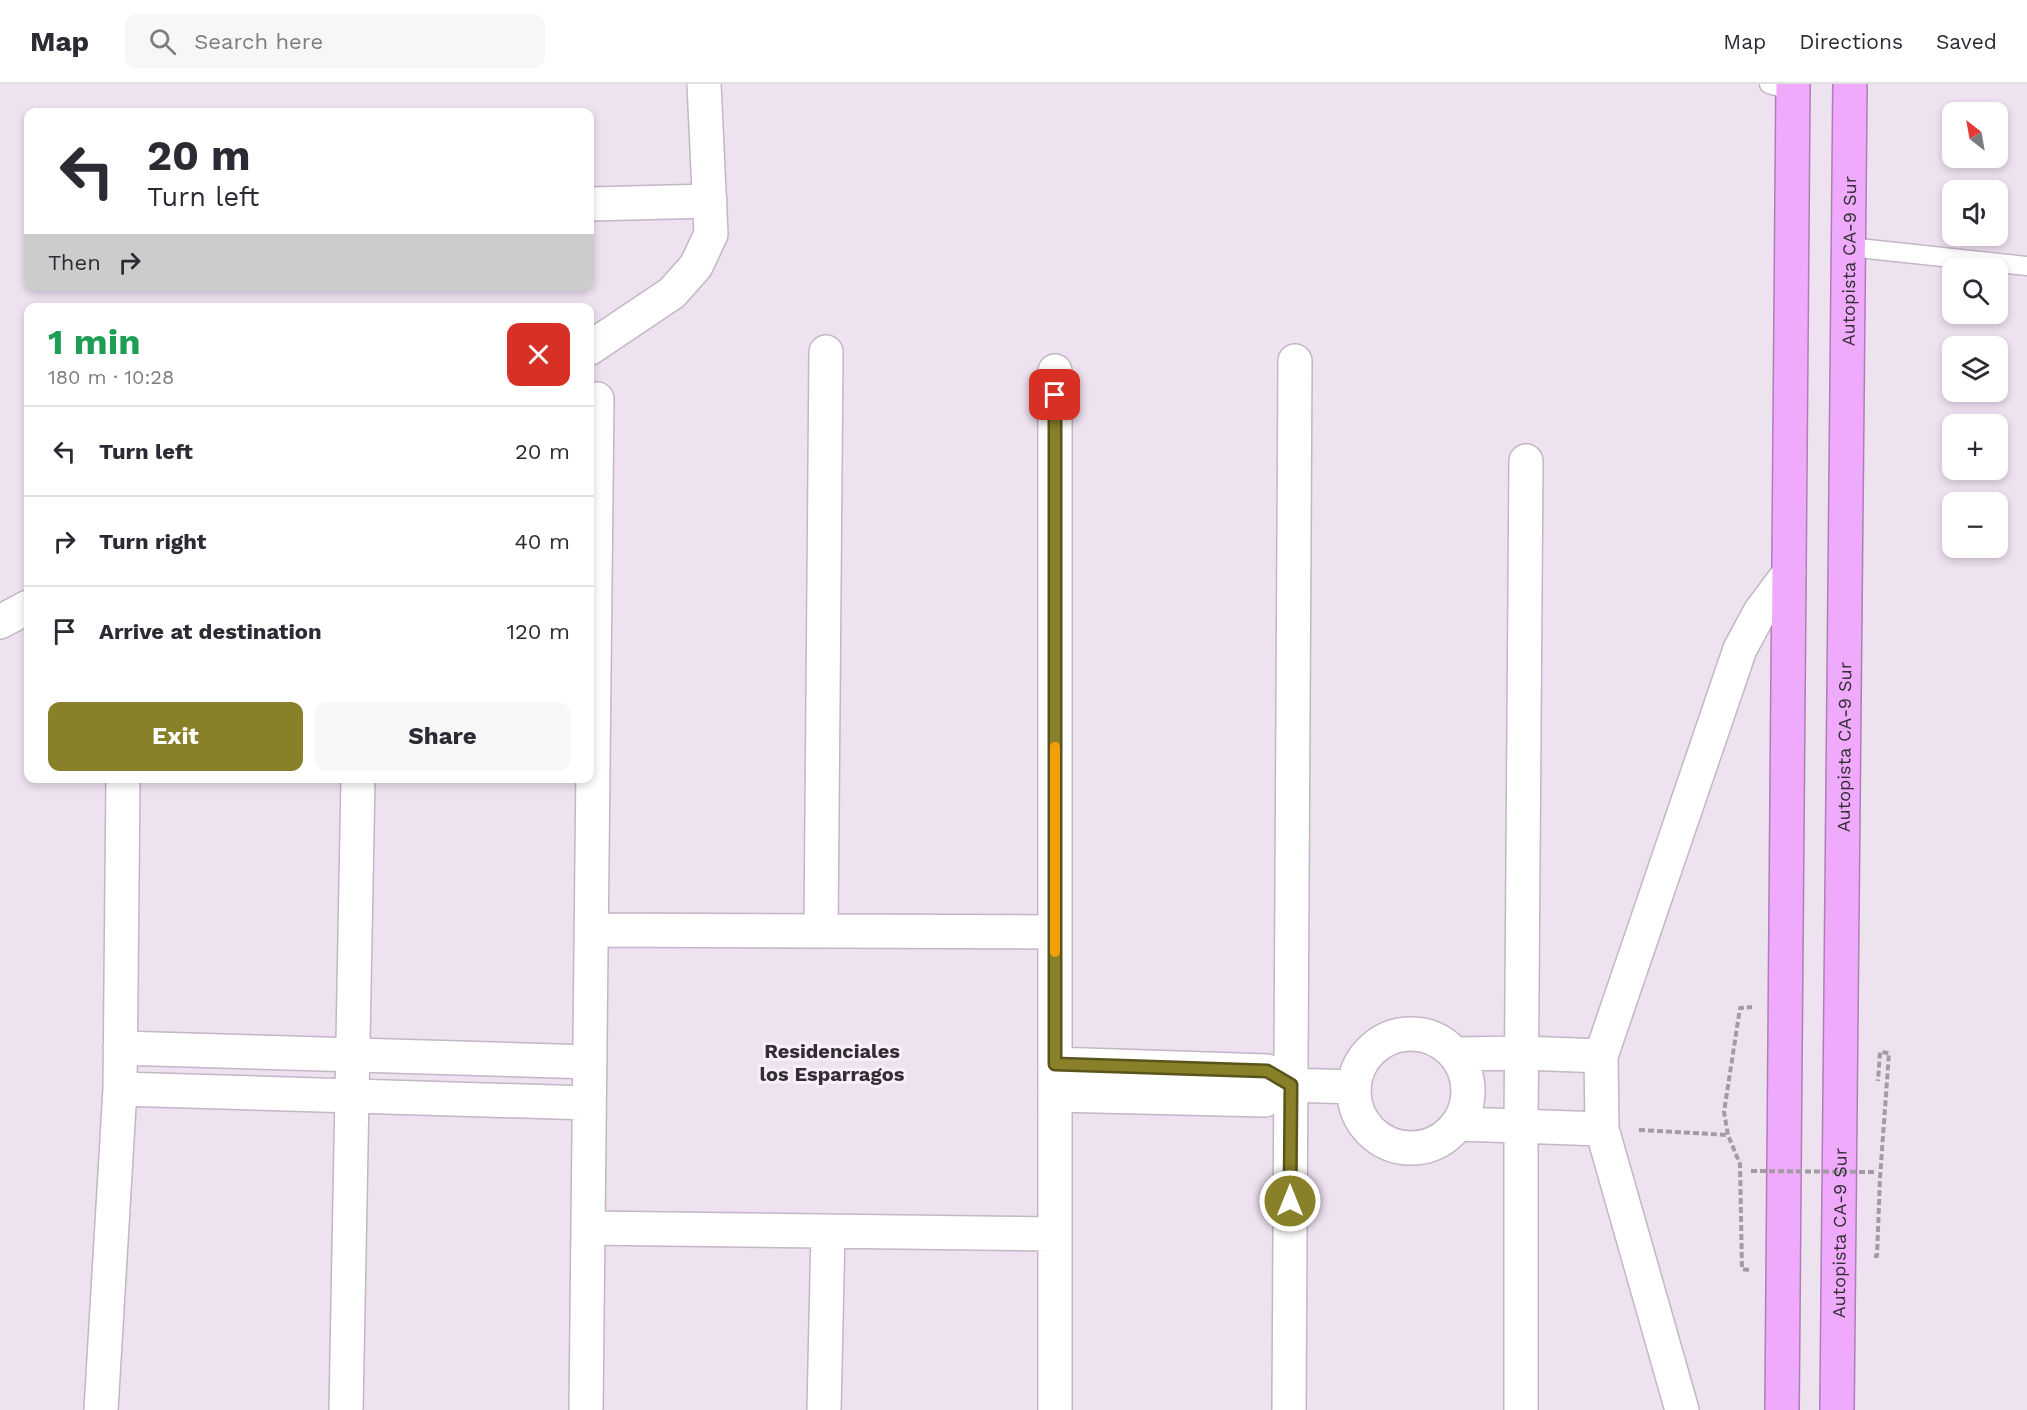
<!DOCTYPE html>
<html lang="en">
<head>
<meta charset="utf-8">
<style>
	body { margin:0; font-family:"Work Sans",sans-serif; background:#f7f7f7; color:#2b2b33; height:100vh; display:flex; flex-direction:column; font-size:22px; white-space:nowrap }
	* { box-sizing:border-box; margin:0 }
	p { font-size:20px; color:#7c7c81 }
	.icon { flex:none; width:33px; height:33px; fill:none; stroke:currentColor; stroke-width:2; stroke-linecap:round; stroke-linejoin:round }
	.map { position:relative; flex:1; overflow:hidden }
	.side { position:absolute; left:24px; top:219px; width:570px; height:480px; display:flex; flex-direction:column; background:#fff; border-radius:12px; box-shadow:0 3px 9px #0003 }
	.side>* { flex:none }
	.top-card { position:absolute; left:24px; top:24px; width:570px; height:183px; border-radius:12px; box-shadow:0 3px 9px #0003; background:#fff; color:#2b2b33; overflow:hidden }
	.needle { width:39px; rotate:329deg }
	.tools { position:absolute; left:1942px; top:18px; display:grid; gap:12px }
	.tools a { display:grid; place-items:center; width:66px; height:66px; border-radius:12px; background:#fff; box-shadow:0 3px 9px #0003; font-size:30px }
	.pin { position:absolute; display:grid; place-items:center; width:51px; height:51px; color:#fff; margin:-26px; border-radius:12px; box-shadow:0 3px 9px #0006 }
	.me { position:absolute; width:66px; margin:-33px; rotate:0deg; stroke-linejoin:round; filter:drop-shadow(0 0 4px #0008) }
	.turn { display:flex; align-items:center; gap:21px; height:126px; padding:0 24px; font-size:27px }
	.turn .icon { width:78px; height:78px; stroke-width:2.5 }
	.turn b { display:block; font-size:42px; line-height:51px }
	.then { display:flex; align-items:center; height:57px; padding:0 24px; background:#0003; gap:12px; font-size:22px }
	.round { display:grid; place-items:center; flex:none; width:63px; height:63px; border-radius:12px; background:#f7f7f7 }
	.summary { display:flex; align-items:center; justify-content:space-between; height:102px; padding:0 24px }
	h1 { font-size:36px; font-weight:700; line-height:45px; color:#1e9e55 }
	.action { display:flex; gap:12px; margin-top:auto; padding:12px 24px }
	.action a { flex:1; height:69px; border-radius:12px; background:#898129; color:#fff; font-size:24px; font-weight:700; line-height:69px; text-align:center }
	.action a+a { background:#f7f7f7; color:#2b2b33 }
	ul { padding:0; list-style:none }
	li { display:flex; align-items:center; gap:18px; height:90px; padding:0 24px; border-top:2px solid #e1e1e2 }
	li div { flex:1 }
	li b { display:block; font-size:22px }
	li em { font-style:normal }
	header { display:flex; align-items:center; gap:36px; box-sizing:border-box; height:84px; padding:0 30px; background:#fff; border-bottom:2px solid #e1e1e2 }
	header strong { font-size:28px }
	nav { display:flex; gap:33px; margin-inline-start:auto; font-size:21px }
	.search { width:420px; height:54px; background:#f7f7f7; display:flex; align-items:center; gap:15px; box-sizing:border-box; padding:0 21px; border-radius:12px; color:#7c7c81; font-size:22px }
	.map>svg:first-child { display:block }
	.lines { fill:none; stroke-linecap:round; stroke-linejoin:round }
	.lane-casing { stroke:#c3b6c5; stroke-width:21 }
	.street-casing { stroke:#c3b6c5; stroke-width:36 }
	.highway-casing { stroke:#ad7fb5; stroke-width:36 }
	.path { stroke:#a49aa5; stroke-width:4; stroke-dasharray:6 3; stroke-linecap:butt }
	.lane { stroke:#fff; stroke-width:18 }
	.street { stroke:#fff; stroke-width:33 }
	.highway { stroke:#efaafb; stroke-width:33 }
	.path-bridge { stroke:#a49aa5; stroke-width:4; stroke-dasharray:6 3; stroke-linecap:butt }
	.route-casing { stroke:#59541b; stroke-width:15 }
	.route { stroke:#898129; stroke-width:10 }
	.slow { stroke:#f59e0b; stroke-width:10 }
	.labels { text-anchor:middle; dominant-baseline:central; stroke-width:6; stroke-linejoin:round; paint-order:stroke }
	.street-label { font-size:18px; fill:#332e34; stroke:#fbeefd }
	.neighbourhood-label { font-size:20px; font-weight:bold; fill:#332e34; stroke:#fbeefd }
</style>
</head>
<body>
<header>
<strong>Map</strong>
<div class="search"><svg class="icon" aria-label="search" viewBox="0 0 24 24"><circle cx="10" cy="10" r="6"/><path d="M15 15l6 6"/></svg>Search here</div>
<nav><a>Map</a><a>Directions</a><a>Saved</a></nav>
</header>
<div class="map">
<svg width="2027" height="1326" viewBox="0 0 2027 1326">
	<rect width="100%" height="100%" fill="#eee1f0"/>
	<g class="lines">
		<defs>
			<path id="lane" d="M1769 0 1793 7
				M1849 163 2027 182"/>
			<path id="street" d="M590 120 710 117
				M590 264 672 209 696 182 711 150 704 0
				M0 538 28 523
				M591 846 1055 848
				M821 847 826 268
				M1354 1007a57 57 0 1 1 114 0a57 57 0 1 1-114 0Z
				M120 964 590 978
				M1455 970 1522 969 1601 972
				M1055 980 1267 987 1291 1001 1353 1003
				M120 1005 589 1019
				M1055 1011 1265 1016 1291 1001
				M1458 1040 1602 1045
				M588 1144 1055 1150
				M101 1326 120 1005 123 694
				M346 1326 358 694
				M586 1326 597 315
				M824 1326 828 1147
				M1055 1326V287
				M1289 1326 1295 277
				M1521 1326V1042L1526 377
				M1682 1326 1602 1045 1601 972 1740 565 1760 528 1789 489"/>
			<g id="highway">
				<path d="M1782 1326 1793 0"/>
				<path id="s1" d="M1837 1326 1850 0"/>
			</g>
		</defs>
		<use href="#lane" class="lane-casing"/>
		<use href="#street" class="street-casing"/>
		<use href="#highway" class="highway-casing"/>
		<path class="path" d="M1639 1046 1728 1051
			M1874 1172H1877L1880 1094 1889 969 1880 968 1878 997
			M1749 1186 1742 1185 1740 1080 1728 1051 1724 1028 1740 924 1752 923"/>
		<use href="#lane" class="lane"/>
		<use href="#street" class="street"/>
		<use href="#highway" class="highway"/>
		<path class="path-bridge" d="M1751 1087 1874 1088"/>
	</g>
	<g class="lines">
		<defs>
			<path id="route" d="M1055 311V980L1267 987 1291 1001 1290 1117"/>
		</defs>
		<use href="#route" class="route-casing"/>
		<use href="#route" class="route"/>
		<path class="slow" d="M1055 868V663"/>
	</g>
	<g class="labels">
		<g class="street-label">
			<text stroke="none"><textPath href="#s1" startOffset="1149">Autopista CA-9 Sur</textPath></text>
			<text stroke="none"><textPath href="#s1" startOffset="663">Autopista CA-9 Sur</textPath></text>
			<text stroke="none"><textPath href="#s1" startOffset="177">Autopista CA-9 Sur</textPath></text>
		</g>
		<g class="neighbourhood-label">
			<text x="832" y="967">Residenciales<tspan x="832" dy="23">los Esparragos</tspan></text>
		</g>
	</g>
</svg>
<div class="tools">
<a><svg class="needle" viewBox="-14 -14 28 28"><path d="M0-13l5 13h-10z" fill="#e53935"/><path d="M0 13l5-13h-10z" fill="#7c7c81"/></svg></a>
<a><svg class="icon" aria-label="sound" viewBox="0 0 24 24"><path d="M4 9h4l5-4v14l-5-4H4zM17 9q2 3 0 6"/></svg></a>
<a><svg class="icon" aria-label="search" viewBox="0 0 24 24"><circle cx="10" cy="10" r="6"/><path d="M15 15l6 6"/></svg></a>
<a><svg class="icon" aria-label="layers" viewBox="0 0 24 24"><path d="M12 4l9 5-9 5-9-5zM3 14l9 5 9-5"/></svg></a>
<a>+</a>
<a>−</a>
</div>
<div class="pin" style="left:1055px;top:311px;background:#d93025"><svg class="icon" aria-label="arrive" viewBox="0 0 24 24"><path d="M6 21V4h12l-3 4 3 4H6"/></svg></div>
<svg class="me" style="left:1290px;top:1117px" viewBox="-20 -20 40 40"><circle r="17" fill="#898129" stroke="#fff" stroke-width="3"/><path d="M0-11L8 9 0 5-8 9z" fill="#fff"/></svg>
<div class="top-card">
<div class="turn"><svg class="icon" aria-label="left" viewBox="0 0 24 24"><path d="M17 20v-9H6M10 6l-5 5 5 5"/></svg><div><b>20 m</b>Turn left</div></div>
<div class="then">Then<svg class="icon" aria-label="right" viewBox="0 0 24 24"><path d="M7 20v-9h11M14 6l5 5-5 5"/></svg></div>
</div>
<section class="side">
<div class="summary"><div><h1>1 min</h1><p>180 m · 10:28</p></div><a class="round" style="background:#d93025;color:#fff"><svg class="icon" aria-label="close" viewBox="0 0 24 24"><path d="M6 6l12 12M18 6L6 18"/></svg></a></div>
<ul>
<li><svg class="icon" aria-label="left" viewBox="0 0 24 24"><path d="M17 20v-9H6M10 6l-5 5 5 5"/></svg><div><b>Turn left</b></div><em>20 m</em></li>
<li><svg class="icon" aria-label="right" viewBox="0 0 24 24"><path d="M7 20v-9h11M14 6l5 5-5 5"/></svg><div><b>Turn right</b></div><em>40 m</em></li>
<li><svg class="icon" aria-label="arrive" viewBox="0 0 24 24"><path d="M6 21V4h12l-3 4 3 4H6"/></svg><div><b>Arrive at destination</b></div><em>120 m</em></li>
</ul>
<div class="action"><a>Exit</a><a>Share</a></div>
</section>
</div>
</body>
</html>
